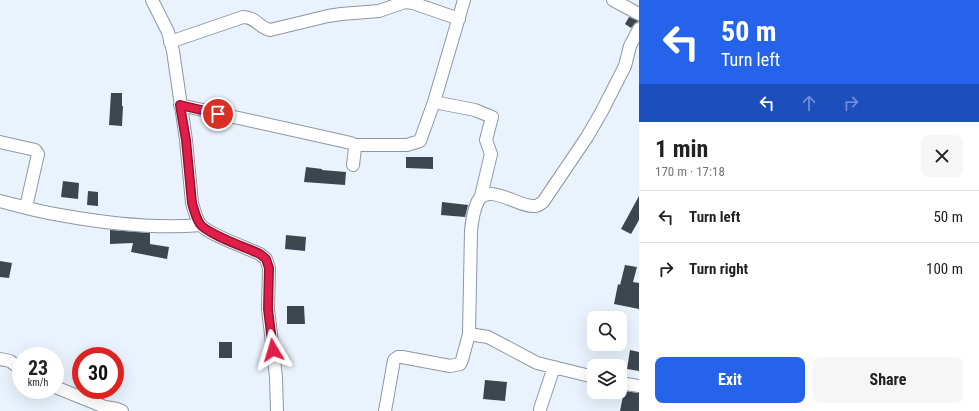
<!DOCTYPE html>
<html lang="en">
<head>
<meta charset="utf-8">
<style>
	body { margin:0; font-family:"Roboto Condensed",sans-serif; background:#f6f6f6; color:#222; height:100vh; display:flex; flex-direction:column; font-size:15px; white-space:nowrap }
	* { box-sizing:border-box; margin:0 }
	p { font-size:13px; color:#767676 }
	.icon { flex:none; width:22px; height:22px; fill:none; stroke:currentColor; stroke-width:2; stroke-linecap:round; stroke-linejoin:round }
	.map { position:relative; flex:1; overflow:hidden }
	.details { display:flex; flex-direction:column; background:#fff; width:340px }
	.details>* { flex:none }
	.banner { background:#2563eb; color:#fff; overflow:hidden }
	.tools { position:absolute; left:587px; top:311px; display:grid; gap:8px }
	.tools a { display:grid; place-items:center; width:40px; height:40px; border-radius:8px; background:#fff; box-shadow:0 4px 16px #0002; font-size:20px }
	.speed { position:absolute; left:12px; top:347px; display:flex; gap:8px; font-size:20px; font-weight:700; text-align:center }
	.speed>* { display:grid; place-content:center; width:52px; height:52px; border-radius:50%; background:#fff; box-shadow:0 4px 16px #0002; line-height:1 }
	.speed small { font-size:10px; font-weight:400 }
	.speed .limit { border:6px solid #d22; background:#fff; color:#111 }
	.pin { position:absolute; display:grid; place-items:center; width:34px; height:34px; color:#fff; margin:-17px; border:2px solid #fff; border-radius:50%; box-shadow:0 1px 4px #0007 }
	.me { position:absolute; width:44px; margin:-22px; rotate:353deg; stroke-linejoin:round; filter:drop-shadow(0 0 3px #0008) }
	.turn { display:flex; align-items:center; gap:14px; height:84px; padding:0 16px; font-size:18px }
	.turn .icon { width:52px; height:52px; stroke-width:2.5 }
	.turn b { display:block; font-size:28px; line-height:34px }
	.lanes { display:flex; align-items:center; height:38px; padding:0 16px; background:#0003; justify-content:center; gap:20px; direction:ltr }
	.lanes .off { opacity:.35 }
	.round { display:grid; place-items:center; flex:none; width:42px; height:42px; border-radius:8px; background:#f6f6f6 }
	.overview { display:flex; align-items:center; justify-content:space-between; height:68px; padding:0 16px }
	h1 { font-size:24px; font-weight:700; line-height:30px }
	.primary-button { display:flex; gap:8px; margin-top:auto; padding:8px 16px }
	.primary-button a { flex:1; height:46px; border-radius:8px; background:#2563eb; color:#fff; font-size:16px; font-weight:700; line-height:46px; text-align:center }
	.primary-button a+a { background:#f6f6f6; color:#222 }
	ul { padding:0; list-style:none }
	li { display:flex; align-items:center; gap:12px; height:52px; padding:0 16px; border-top:1px solid #e0e0e0 }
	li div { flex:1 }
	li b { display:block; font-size:15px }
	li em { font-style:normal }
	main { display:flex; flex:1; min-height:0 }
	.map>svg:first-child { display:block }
	.building { fill:#3d454f }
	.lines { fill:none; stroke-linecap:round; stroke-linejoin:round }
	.minor-casing { stroke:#8d97a3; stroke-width:14 }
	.minor { stroke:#fff; stroke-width:12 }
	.route-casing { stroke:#92132f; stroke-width:10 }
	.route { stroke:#e11d48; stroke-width:7 }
</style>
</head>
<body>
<main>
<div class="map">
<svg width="639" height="411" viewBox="0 0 639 411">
	<rect width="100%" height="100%" fill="#eaf3fd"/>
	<path class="building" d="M629 17 639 21 635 23 631 28 625 24Z
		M111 93H122V106H123L122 126 109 125Z
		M406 157H433V169L406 168Z
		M306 167 322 169V170L346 172 345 185 304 182Z
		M63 181 79 183 78 199 61 197Z
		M88 191 98 192V206L87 205Z
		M639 196V220L631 234 621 229Z
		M442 202 468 205 465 217 441 215Z
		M110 230 150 233V244L169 247 167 259 131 252 133 243 110 244Z
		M286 235 306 237 305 251 285 249Z
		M0 261 12 263 9 278 0 277Z
		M625 265 637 267 633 282 639 283V309L614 304 618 284 620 285Z
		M287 306H304L305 324H287Z
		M219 342H232V358H219Z
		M630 350 639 352V371L627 369Z
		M485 380 507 382 505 401 483 399Z
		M624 391 639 393V411H620Z"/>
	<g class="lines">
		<defs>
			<path id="minor" d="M152 0 168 32 173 51 186 140 192 203C194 210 196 218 200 224 207 234 247 248 260 254L266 259 269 268 268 309 276 377 277 411
				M613 0 639 14
				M170 42 243 17C256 17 258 27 270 30L328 16 341 14 379 11 405 2 413 3 459 19
				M434 102 475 110 492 117 486 140 491 154 481 196
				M180 105 351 143 354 145 355 148 353 165
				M0 142 31 149 35 150 38 154 26 207
				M354 145H407L420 141 434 102 464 0
				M0 201C20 206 40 212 60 215 104 223 156 229 201 225
				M469 334 471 231C472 221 473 211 478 201 488 182 520 208 535 206 538 206 540 204 543 202L587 137 602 111 625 66 630 46 639 29
				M0 359 10 361 21 369
				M620 383 639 386
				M55 387 105 407 117 409 122 411
				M540 409 554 367
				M385 411 394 360 398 357H402L450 366 460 364 462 360 469 334 488 337 537 363 594 377"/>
		</defs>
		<use href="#minor" class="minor-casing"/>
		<use href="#minor" class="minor"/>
	</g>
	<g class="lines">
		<defs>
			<path id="route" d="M218 114 180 105 186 140 192 203C194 210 196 218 200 224 207 234 247 248 260 254L266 259 269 268 268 309 273 350"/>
		</defs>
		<use href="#route" class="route-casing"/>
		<use href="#route" class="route"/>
	</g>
</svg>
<div class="tools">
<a><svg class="icon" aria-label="search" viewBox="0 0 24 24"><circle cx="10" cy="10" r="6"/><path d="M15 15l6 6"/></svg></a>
<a><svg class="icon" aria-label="layers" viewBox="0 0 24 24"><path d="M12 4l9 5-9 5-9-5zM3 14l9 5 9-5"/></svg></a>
</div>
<div class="speed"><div>23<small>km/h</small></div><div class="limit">30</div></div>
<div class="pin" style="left:218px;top:114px;background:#d93025"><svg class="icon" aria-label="arrive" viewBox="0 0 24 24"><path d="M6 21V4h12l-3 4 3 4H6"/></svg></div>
<svg class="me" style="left:273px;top:350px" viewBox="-20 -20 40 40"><path d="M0-17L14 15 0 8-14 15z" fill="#e11d48" stroke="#fff" stroke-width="4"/></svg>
</div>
<section class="details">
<div class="banner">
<div class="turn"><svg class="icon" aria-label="left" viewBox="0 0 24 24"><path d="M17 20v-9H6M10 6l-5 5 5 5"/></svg><div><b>50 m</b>Turn left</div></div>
<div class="lanes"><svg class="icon" aria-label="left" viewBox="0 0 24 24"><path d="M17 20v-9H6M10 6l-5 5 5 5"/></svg><svg class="icon off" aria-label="ahead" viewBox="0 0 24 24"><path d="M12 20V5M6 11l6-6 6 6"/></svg><svg class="icon off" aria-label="right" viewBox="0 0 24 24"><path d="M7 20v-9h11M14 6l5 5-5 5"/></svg></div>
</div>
<div class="overview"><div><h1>1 min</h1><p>170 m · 17:18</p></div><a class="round"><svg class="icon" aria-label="close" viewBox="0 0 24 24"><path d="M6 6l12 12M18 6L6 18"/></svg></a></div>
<ul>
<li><svg class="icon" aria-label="left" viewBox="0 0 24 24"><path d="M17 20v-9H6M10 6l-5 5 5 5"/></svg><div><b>Turn left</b></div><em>50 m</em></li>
<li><svg class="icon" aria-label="right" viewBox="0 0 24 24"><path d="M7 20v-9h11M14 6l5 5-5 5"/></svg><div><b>Turn right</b></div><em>100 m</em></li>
</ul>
<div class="primary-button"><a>Exit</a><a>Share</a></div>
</section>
</main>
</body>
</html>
